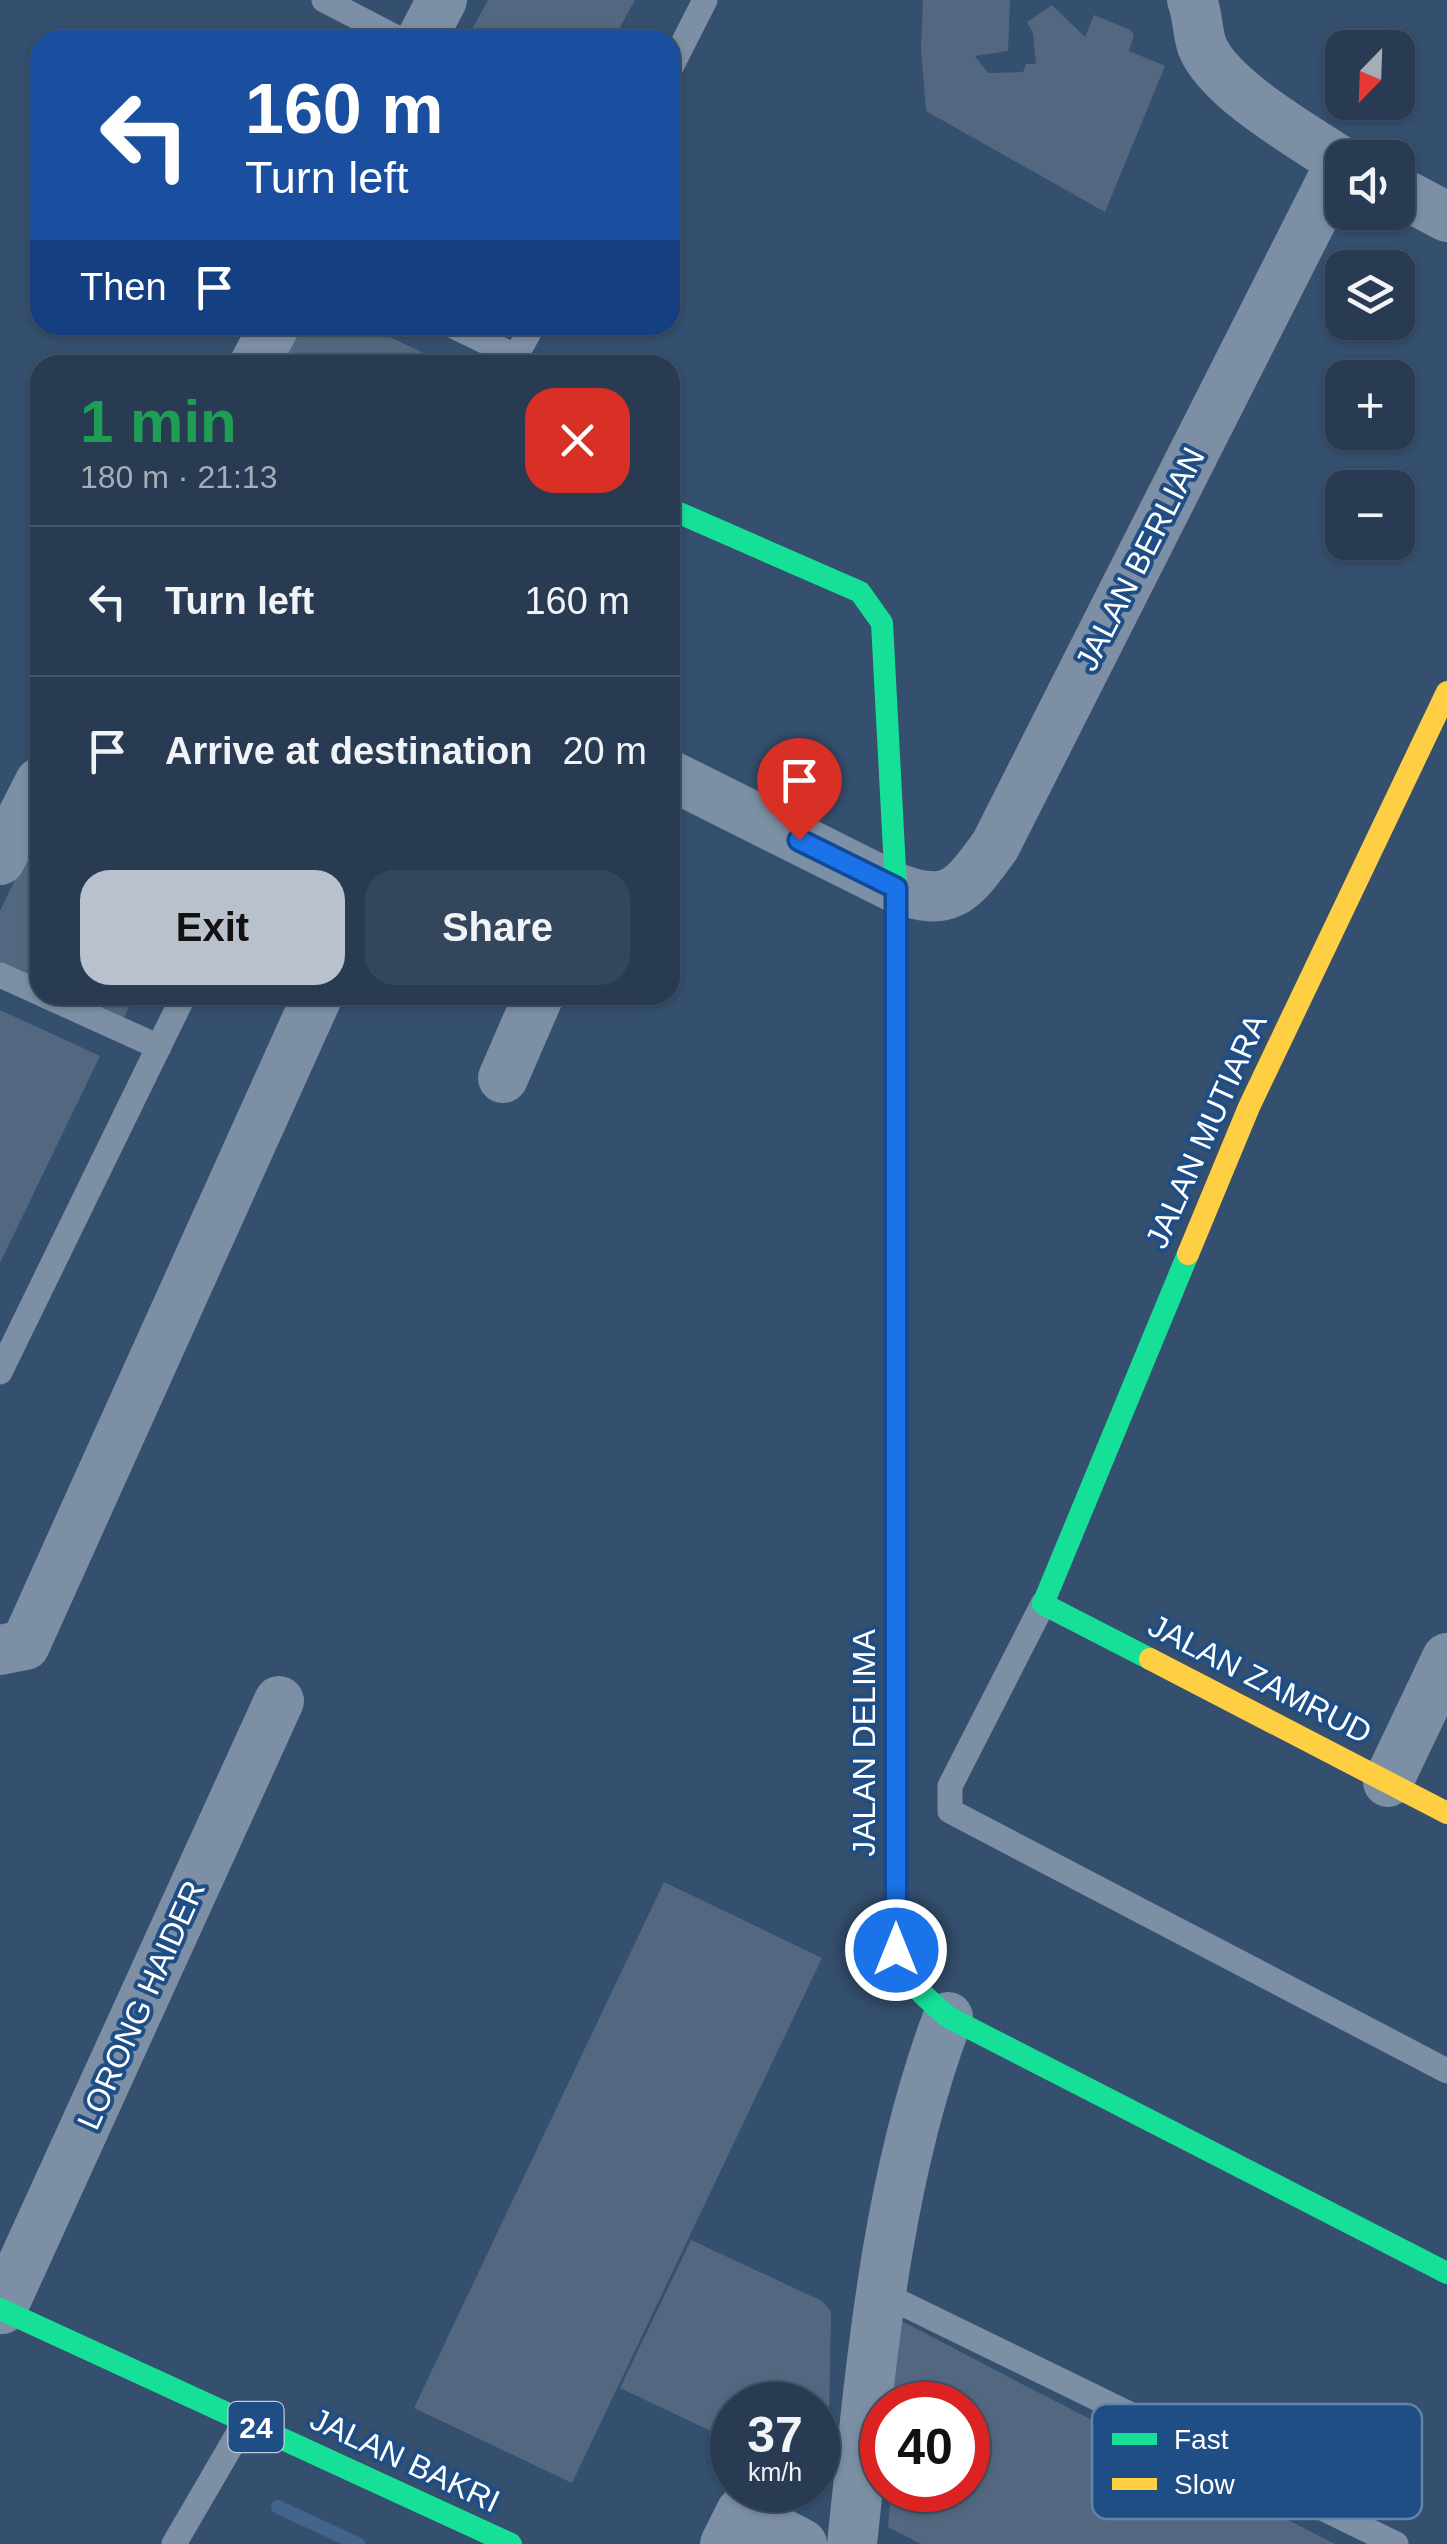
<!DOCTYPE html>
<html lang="en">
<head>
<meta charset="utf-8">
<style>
	body { margin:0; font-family:Arial,sans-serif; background:#34465c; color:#f1f3f6; height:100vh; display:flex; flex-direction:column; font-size:38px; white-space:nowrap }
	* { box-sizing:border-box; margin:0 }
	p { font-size:32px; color:#a5adb8 }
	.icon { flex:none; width:55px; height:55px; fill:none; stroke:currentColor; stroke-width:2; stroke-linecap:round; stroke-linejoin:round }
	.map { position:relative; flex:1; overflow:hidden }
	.side { position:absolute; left:30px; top:355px; width:650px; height:650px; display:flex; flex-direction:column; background:#283b52; border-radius:30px; box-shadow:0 2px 8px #0004,0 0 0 2px #445569 }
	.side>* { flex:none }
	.guide { position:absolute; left:30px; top:30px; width:650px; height:305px; border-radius:30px; box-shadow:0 2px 8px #0004,0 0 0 2px #445569; background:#1a4fa0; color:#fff; overflow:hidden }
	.needle { width:65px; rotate:203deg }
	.tools { position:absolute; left:1325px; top:30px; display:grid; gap:20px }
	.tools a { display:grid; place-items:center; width:90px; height:90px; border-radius:20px; background:#283b52; box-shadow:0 2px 8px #0004,0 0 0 2px #445569; font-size:50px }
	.speed { position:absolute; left:710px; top:2382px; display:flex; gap:20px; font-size:50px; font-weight:700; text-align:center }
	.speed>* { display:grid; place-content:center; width:130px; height:130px; border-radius:50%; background:#283b52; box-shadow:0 2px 8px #0004,0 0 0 2px #445569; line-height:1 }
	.speed small { font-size:25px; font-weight:400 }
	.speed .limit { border:15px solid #d22; background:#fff; color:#111 }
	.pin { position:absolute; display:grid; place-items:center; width:85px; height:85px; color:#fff; margin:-102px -42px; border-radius:50% 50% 50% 0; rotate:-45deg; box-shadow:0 0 10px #0007 }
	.pin .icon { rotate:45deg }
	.me { position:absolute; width:110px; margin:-55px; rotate:0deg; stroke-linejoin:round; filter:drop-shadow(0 0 8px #0008) }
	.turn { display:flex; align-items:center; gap:35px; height:210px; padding:0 50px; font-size:45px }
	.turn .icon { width:130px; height:130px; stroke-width:2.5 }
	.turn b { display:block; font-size:70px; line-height:85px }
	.then { display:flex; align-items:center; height:95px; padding:0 50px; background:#0003; gap:20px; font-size:38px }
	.round { display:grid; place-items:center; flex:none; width:105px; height:105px; border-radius:30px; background:#34465c }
	.headline { display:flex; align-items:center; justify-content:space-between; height:170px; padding:0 50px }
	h1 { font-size:60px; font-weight:700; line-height:75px; color:#1e9e55 }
	.cta { display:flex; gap:20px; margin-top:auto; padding:20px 50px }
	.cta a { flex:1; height:115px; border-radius:30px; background:#b8c1cc; color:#111; font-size:40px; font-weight:700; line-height:115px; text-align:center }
	.cta a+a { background:#34465c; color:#f1f3f6 }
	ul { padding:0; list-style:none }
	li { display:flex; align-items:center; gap:30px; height:150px; padding:0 50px; border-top:2px solid #445569 }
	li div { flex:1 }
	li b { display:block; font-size:38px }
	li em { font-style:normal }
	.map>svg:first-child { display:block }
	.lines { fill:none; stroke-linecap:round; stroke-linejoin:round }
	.stream { stroke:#43658c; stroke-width:14 }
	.building { fill:#536880 }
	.lane { stroke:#7c8fa4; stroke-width:25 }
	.street { stroke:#7c8fa4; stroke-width:50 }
	.fast { stroke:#16e098; stroke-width:22 }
	.slow { stroke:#ffcf43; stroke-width:22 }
	.route-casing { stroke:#114b97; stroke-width:25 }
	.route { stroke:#1a73e8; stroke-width:18 }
	.labels { text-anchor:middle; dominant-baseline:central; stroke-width:8; stroke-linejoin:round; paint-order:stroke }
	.shield { fill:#1e4e85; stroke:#bccada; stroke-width:2.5 }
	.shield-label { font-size:30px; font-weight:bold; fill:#fff }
	.street-label { font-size:32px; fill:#fff; stroke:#1e4e85 }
	.key { fill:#1e4e85; stroke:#6283aa; stroke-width:2.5 }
	.key-label { font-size:28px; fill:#fff }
</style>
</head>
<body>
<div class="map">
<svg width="1447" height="2544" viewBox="0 0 1447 2544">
	<rect width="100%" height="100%" fill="#354f6e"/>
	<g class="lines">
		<path class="stream" d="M278 2507 358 2544"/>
	</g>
	<path class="building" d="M488 0H635L613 40H466Z
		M923 0H1010L1008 51 975 56 988 73 1023 72 1026 64H1036L1033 33 1027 22 1052 5 1085 37 1094 15 1130 30 1134 34 1129 51 1165 66 1105 212 926 111 921 49Z
		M281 325H365L440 361 438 365H262Z
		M40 828V987L0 967V911Z
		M57 995H135L120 1025Z
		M0 1010 100 1056 0 1263Z
		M664 1882 822 1958 572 2483 414 2408Z
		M691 2240 822 2301 831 2312 829 2420 818 2444V2405H732V2441L620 2388Z
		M898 2319 1018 2382 1335 2544H921L888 2527 891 2490H968V2405H891Z"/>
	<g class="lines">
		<path class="lane" d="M324 0 401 40
			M670 69 705 0
			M451 325 515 356
			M511 365 533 325
			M0 975 40 993
			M44 995 159 1047
			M0 1372 184 995
			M1043 1604 950 1786V1811L1447 2071
			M879 2292 1396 2544
			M174 2544 245 2422"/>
		<path class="street" d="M1192 0C1198 15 1197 31 1202 46 1219 89 1304 137 1342 162
			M421 40 442 0
			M1398 191 1447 217
			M254 365 275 325
			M670 775 896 888C952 909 963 889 995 846L1341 162
			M0 860 40 782
			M503 1078 539 995
			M0 1650 25 1645 318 995
			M1388 1782 1447 1658
			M2 2309 279 1701
			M725 2544 741 2512 802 2544
			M852 2544C871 2367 885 2184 948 2017"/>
		<path class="fast" d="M670 509 860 592 882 623 896 888V1234
			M1150 1659 1043 1604 1188 1254
			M896 1910C896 1970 903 1978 948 2017L1447 2273
			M0 2309 511 2544"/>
		<path class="slow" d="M896 1234V1910
			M1188 1254 1249 1107 1447 692
			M1150 1659 1447 1813"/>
	</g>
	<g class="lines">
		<defs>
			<path id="route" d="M799 840 896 888V1950"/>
		</defs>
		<use href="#route" class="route-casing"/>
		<use href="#route" class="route"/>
	</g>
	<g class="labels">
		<rect class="shield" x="228.5" y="2402" width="55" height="50" rx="8"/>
		<g class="shield-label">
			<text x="256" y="2427">24</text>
		</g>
		<g class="street-label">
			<text transform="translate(1140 559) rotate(-63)">JALAN BERLIAN</text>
			<text transform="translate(1206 1131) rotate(-66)">JALAN MUTIARA</text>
			<text transform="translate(1260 1679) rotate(27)">JALAN ZAMRUD</text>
			<text transform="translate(864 1743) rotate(-90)">JALAN DELIMA</text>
			<text transform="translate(141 2005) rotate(-66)">LORONG HAIDER</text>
			<text transform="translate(405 2460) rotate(25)">JALAN BAKRI</text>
		</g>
	</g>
	<rect x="1092" y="2404" width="330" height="115" rx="15" class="key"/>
	<rect x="1112" y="2433" width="45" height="12" fill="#16e098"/>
	<rect x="1112" y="2478" width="45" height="12" fill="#ffcf43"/>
	<g class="key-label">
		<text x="1174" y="2449">Fast</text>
		<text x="1174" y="2494">Slow</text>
	</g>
</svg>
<div class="tools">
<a><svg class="needle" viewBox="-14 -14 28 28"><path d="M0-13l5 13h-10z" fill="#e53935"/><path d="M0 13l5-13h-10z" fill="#a5adb8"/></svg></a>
<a><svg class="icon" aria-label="sound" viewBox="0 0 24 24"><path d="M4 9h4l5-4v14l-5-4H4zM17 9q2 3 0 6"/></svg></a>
<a><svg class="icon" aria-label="layers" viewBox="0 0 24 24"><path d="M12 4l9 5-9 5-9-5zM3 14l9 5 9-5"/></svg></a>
<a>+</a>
<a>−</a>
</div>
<div class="speed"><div>37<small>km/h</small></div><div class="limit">40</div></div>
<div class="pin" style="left:799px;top:840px;background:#d93025"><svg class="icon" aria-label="arrive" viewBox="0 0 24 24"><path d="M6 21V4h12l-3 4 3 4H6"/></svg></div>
<svg class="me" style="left:896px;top:1950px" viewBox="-20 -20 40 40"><circle r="17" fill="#1a73e8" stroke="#fff" stroke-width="3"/><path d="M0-11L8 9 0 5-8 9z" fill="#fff"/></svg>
<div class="guide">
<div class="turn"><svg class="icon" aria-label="left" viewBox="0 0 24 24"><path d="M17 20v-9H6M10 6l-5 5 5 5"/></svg><div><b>160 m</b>Turn left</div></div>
<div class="then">Then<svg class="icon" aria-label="arrive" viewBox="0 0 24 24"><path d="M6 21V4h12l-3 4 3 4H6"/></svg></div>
</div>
<section class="side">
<div class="headline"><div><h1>1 min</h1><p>180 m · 21:13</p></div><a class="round" style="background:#d93025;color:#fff"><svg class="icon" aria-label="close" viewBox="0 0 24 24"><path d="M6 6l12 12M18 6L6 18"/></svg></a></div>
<ul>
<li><svg class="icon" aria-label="left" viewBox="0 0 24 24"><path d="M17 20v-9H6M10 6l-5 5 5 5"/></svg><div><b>Turn left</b></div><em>160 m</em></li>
<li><svg class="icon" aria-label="arrive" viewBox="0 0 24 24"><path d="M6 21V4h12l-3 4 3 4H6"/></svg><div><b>Arrive at destination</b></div><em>20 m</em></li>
</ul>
<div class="cta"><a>Exit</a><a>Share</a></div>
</section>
</div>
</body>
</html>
